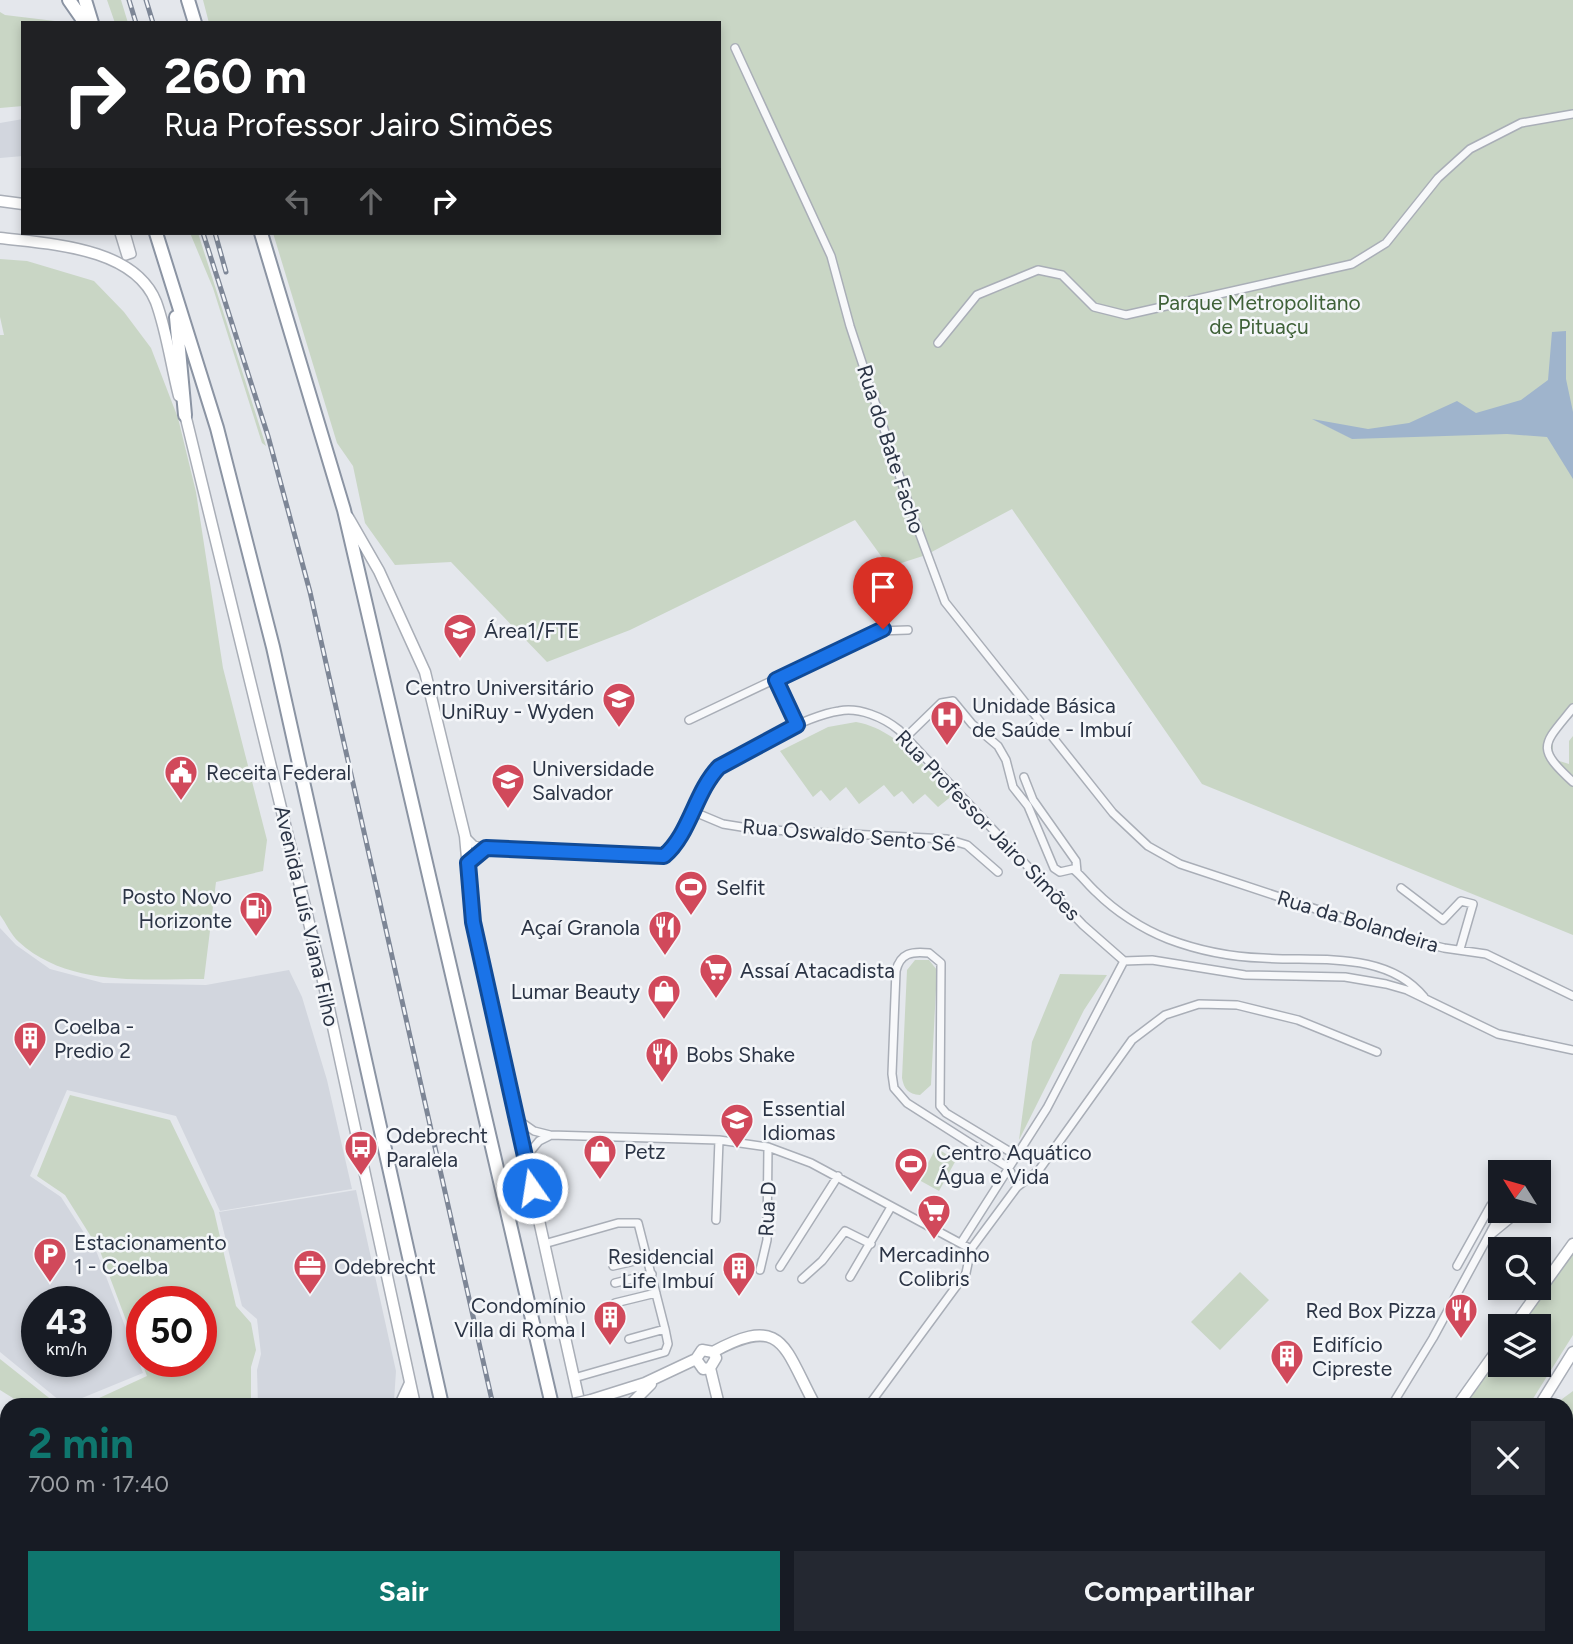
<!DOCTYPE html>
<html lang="pt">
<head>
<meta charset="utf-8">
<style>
	body { margin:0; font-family:Figtree,sans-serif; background:#242831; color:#f1f3f6; height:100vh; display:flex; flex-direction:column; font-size:26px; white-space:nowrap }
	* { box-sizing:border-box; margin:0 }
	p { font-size:23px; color:#9ea1a6 }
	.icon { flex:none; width:38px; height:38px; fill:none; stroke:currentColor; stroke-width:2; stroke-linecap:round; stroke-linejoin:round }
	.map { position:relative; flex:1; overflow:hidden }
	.details { position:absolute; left:0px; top:1398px; width:1573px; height:247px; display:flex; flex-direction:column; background:#171b24; border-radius:21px 21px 0 0; box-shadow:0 4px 10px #0003 }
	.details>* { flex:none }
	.banner { position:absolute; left:21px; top:21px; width:700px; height:214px; border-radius:0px; box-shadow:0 4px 10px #0003; background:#202124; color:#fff; overflow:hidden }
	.needle { width:46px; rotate:307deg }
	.fabs { position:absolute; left:1488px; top:1160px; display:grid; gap:14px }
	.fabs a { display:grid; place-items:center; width:63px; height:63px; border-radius:0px; background:#171b24; box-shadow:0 4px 10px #0003; font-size:35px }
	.speed { position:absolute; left:21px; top:1286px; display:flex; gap:14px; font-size:35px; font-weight:700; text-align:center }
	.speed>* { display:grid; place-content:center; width:91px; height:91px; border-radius:50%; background:#171b24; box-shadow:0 4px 10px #0003; line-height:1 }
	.speed small { font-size:18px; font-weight:400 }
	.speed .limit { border:10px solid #d22; background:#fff; color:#111 }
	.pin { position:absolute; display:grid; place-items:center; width:60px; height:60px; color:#fff; margin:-72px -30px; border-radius:50% 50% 50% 0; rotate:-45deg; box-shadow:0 0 7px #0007 }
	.pin .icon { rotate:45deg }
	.me { position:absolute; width:77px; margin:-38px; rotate:347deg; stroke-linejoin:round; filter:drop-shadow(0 0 5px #0008) }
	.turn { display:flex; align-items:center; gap:24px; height:147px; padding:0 28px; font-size:32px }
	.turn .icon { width:91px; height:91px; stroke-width:2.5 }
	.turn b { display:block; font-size:49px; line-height:60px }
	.lanes { display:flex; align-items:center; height:66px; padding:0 28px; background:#0003; justify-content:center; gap:35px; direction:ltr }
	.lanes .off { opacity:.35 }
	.round { display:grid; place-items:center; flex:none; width:74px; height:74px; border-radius:0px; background:#242831 }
	.overview { display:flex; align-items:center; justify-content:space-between; height:119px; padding:0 28px }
	h1 { font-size:42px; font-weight:700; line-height:52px; color:#0f766e }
	.action { display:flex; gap:14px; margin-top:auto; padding:14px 28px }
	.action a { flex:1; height:80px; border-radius:0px; background:#0f766e; color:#fff; font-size:28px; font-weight:700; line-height:80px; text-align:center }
	.action a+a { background:#242831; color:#f1f3f6 }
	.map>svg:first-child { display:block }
	.built { fill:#d2d6de; fill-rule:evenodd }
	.green { fill:#c9d6c5; fill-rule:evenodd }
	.water { fill:#9fb4cc }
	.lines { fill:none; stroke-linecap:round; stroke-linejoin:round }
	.street-casing { stroke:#a9aeb7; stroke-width:10 }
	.secondary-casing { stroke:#a9aeb7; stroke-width:13 }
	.highway-casing { stroke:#8b94a3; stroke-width:16 }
	.street { stroke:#f7f8fa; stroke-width:7 }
	.secondary { stroke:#fff; stroke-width:10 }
	.highway { stroke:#fff; stroke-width:12 }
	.rail-casing { stroke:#7d8696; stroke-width:5 }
	.rail { stroke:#f4f6f9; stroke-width:2.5; stroke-dasharray:8; stroke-linecap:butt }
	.secondary-bridge-casing { stroke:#a9aeb7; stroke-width:13; stroke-linecap:butt }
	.secondary-bridge { stroke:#fff; stroke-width:10 }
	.route-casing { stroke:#114b97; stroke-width:18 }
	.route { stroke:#1a73e8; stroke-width:12 }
	.labels { text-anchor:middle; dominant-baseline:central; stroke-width:5; stroke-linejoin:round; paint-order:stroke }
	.park-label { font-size:21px; fill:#3f6138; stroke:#f4f6f9 }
	.street-label { font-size:21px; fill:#2b3445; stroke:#f4f6f9 }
	.poi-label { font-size:21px; fill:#2b3445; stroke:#f4f6f9; text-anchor:start }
</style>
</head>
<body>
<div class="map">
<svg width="1573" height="1644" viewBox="0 0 1573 1644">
	<rect width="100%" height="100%" fill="#e4e7ec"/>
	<path class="built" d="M23 119V156L0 158V123Z
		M0 928 16 945 50 969 103 983 206 985 289 970 302 997 327 1080 352 1189 220 1211 176 1116 67 1090 30 1176 61 1197 97 1253 143 1373 65 1405 0 1352ZM37 1302H96V1362H37Z
		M356 1190 396 1371 394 1401 390 1405H258L257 1370 261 1354 257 1319 242 1306 219 1212Z"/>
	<path class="green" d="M107 0H121L128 23H115Z
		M203 0H1573V708L1553 735V759L1569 764V741L1573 736V935L1202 784 1012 509 926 555 889 567 855 520 630 630 547 662 451 562 395 565 365 523 353 466 337 443 273 233H719V23H209Z
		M0 12 5 15 63 22 23 23V106L0 108Z
		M190 233H198L266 446 262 443 213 288Z
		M0 259 27 261 94 281 124 312 151 348 178 418 196 492 223 668 267 840 263 871 216 882 204 979C143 979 68 987 19 942 11 935 6 923 0 915V335H4L0 317Z
		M856 722C897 729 924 767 953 795L938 807 925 794 913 804 902 791 894 797 884 785 859 804 846 787 830 801 821 790 813 797 780 751 828 727Z
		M915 960H929L937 970 931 1085 920 1095C908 1094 904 1089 902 1078L907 970Z
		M1060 974 1107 975 1084 1010 1019 1140 1032 1042Z
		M70 1095 170 1120 214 1211 236 1306 251 1323 256 1350 251 1367V1405H84L147 1376 100 1251 65 1195 37 1176ZM142 1302H201V1362H142Z
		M936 1148 956 1160 939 1191 919 1180Z
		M1573 1250V1335L1529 1405H1463L1500 1353V1365H1538V1326H1518Z
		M1240 1272 1269 1300 1220 1350 1191 1322Z
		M0 1359 58 1405H24L0 1390Z
		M1573 1391V1439L1566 1436V1405H1554Z
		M99 1638H160L164 1644H66Z
		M1301 1638H1362L1357 1644H1297Z"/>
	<path class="water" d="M1566 331V379L1573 412V479L1547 437 1507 434 1352 439 1312 419 1368 429 1409 423 1457 401 1476 413 1521 400 1548 380 1552 332Z"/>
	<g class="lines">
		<defs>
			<path id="street" d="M735 48 831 256 850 326 909 505 945 602 1113 813 1148 846 1180 864 1400 937 1444 948 1486 954 1573 996
				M119 233 126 256 132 254 126 233
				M938 343 977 295 1038 270 1062 275 1094 307 1126 315 1352 264 1386 243 1438 178 1470 149 1521 123 1573 114
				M776 680 797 725
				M1573 708C1543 745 1535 747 1573 782
				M689 720 877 631 908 630
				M906 737 941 703 953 701 972 724 998 746 1006 760 1013 787 1028 806 1054 868 1060 872 1073 869C1082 876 1088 885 1096 892 1115 911 1142 929 1168 939 1197 950 1232 957 1263 958 1316 962 1386 950 1424 997
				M1024 777 1033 800 1076 861 1077 872
				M692 811 723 824 754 829 947 839 967 845 998 872
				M465 836 474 845 486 848 660 857C684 846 694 796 710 776 728 754 811 715 839 711 859 707 883 717 899 730L1083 925 1124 961
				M468 863 486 848
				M1401 888 1443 920 1461 901 1473 904 1460 949
				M1124 961 1152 960 1245 975 1345 977 1386 984 1407 990 1498 1034 1573 1050
				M517 1119 534 1131 550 1135 719 1140 768 1147 811 1163 971 1249
				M525 1158 539 1141 549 1136
				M1017 1187 1009 1168 907 1103 894 1088 892 1074 896 971C900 953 912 951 929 953L941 963 940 1106 946 1113 1017 1156
				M716 1220 719 1140
				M1492 1234 1520 1211
				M961 1243 1047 1108 1124 961
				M544 1244 618 1223H638L665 1329 668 1344 665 1352 574 1378
				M613 1266 648 1258
				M1457 1266 1491 1205 1500 1195
				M780 1267 838 1176
				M760 1270 767 1240 768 1147
				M850 1277 891 1207
				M802 1279 822 1261 845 1231 871 1244
				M615 1283 652 1274
				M615 1303 656 1293
				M629 1339 665 1329
				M869 1405 966 1273 971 1249 1017 1187 1039 1170 1132 1040 1165 1015 1199 1004 1237 1005 1298 1020 1377 1052
				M1392 1405 1433 1338 1502 1211
				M1566 1473 1573 1477
				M1566 1524 1573 1515
				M1566 1580 1573 1584
				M213 1638 218 1644
				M363 1638 365 1644
				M1099 1638 1107 1644
				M1139 1638 1147 1644
				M1421 1638 1429 1644
				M1539 1638 1547 1644
				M262 1644 270 1638
				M1037 1644 1041 1638
				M1221 1644 1225 1638"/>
			<path id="secondary" d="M0 201 23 204
				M0 238C50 244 134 247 156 302 167 332 171 365 179 396
				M184 410 322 976 415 1405
				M348 517 379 571 425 672 465 836 473 923 580 1405
				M1514 1326 1573 1244
				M713 1352C784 1313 784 1348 815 1405
				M710 1368 719 1405
				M591 1400 645 1383 696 1359 702 1350 713 1352 716 1358 710 1368 703 1369 696 1359
				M400 1405 410 1383
				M630 1405 651 1384
				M1458 1405 1500 1346
				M1540 1405 1573 1352
				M0 1540 7 1538
				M0 1562 7 1560
				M464 1638 466 1644
				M627 1638 629 1644
				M674 1638 675 1644
				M773 1638 774 1644
				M929 1638 932 1644
				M761 1644 764 1638
				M1286 1644 1290 1638
				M1363 1644 1367 1638
				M1381 1644 1386 1638"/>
			<path id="highway" d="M69 0 85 23
				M85 0 92 23
				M188 0 195 23
				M156 233 217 428 273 647 442 1405
				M261 233 344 510 552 1405
				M176 317 185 415
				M496 1638 497 1644
				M600 1638 601 1644"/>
		</defs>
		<use href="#street" class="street-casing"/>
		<use href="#secondary" class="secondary-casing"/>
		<use href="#highway" class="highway-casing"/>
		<use href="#street" class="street"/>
		<use href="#secondary" class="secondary"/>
		<use href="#highway" class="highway"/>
		<defs>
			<path id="rail" d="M129 0 136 23
				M146 0 153 23
				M203 233 268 436 310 592 493 1405
				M215 233 226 272
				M550 1638 552 1644"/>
		</defs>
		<use href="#rail" class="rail-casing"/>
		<use href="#rail" class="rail"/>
		<defs>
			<path id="secondary-bridge" d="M569 1405 591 1400"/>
		</defs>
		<use href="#secondary-bridge" class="secondary-bridge-casing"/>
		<use href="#secondary-bridge" class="secondary-bridge"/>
	</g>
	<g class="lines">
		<defs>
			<path id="route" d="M532 1188 473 922 468 863 486 848 664 856C690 834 695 792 719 767L797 725 776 680 883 629"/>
		</defs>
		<use href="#route" class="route-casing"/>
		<use href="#route" class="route"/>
	</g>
	<defs>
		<symbol id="university-pin" viewBox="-11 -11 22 30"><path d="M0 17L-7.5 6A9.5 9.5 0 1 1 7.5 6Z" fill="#d1495b" stroke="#f4f6f9"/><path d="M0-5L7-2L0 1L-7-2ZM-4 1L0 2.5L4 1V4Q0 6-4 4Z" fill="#fff"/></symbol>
		<symbol id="hospital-pin" viewBox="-11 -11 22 30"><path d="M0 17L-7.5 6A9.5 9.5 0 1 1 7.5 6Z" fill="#d1495b" stroke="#f4f6f9"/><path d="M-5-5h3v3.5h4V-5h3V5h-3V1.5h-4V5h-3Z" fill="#fff"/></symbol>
		<symbol id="civic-pin" viewBox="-11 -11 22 30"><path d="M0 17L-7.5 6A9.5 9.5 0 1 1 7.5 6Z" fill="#d1495b" stroke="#f4f6f9"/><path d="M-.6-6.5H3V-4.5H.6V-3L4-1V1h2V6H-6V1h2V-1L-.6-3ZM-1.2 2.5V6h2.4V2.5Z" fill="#fff"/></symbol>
		<symbol id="stadium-pin" viewBox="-11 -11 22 30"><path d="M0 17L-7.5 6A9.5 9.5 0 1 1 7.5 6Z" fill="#d1495b" stroke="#f4f6f9"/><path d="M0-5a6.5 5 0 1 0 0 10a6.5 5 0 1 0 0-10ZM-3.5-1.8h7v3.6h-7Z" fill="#fff"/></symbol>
		<symbol id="fuel-pin" viewBox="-11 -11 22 30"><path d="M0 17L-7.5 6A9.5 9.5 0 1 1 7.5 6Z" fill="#d1495b" stroke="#f4f6f9"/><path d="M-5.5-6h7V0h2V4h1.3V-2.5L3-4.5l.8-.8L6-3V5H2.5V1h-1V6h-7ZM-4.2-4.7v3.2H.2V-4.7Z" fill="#fff"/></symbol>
		<symbol id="restaurant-pin" viewBox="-11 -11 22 30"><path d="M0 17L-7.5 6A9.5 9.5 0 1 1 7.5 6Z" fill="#d1495b" stroke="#f4f6f9"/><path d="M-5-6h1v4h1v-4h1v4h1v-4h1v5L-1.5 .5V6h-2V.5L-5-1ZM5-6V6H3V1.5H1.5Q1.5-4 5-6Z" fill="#fff"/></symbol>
		<symbol id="supermarket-pin" viewBox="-11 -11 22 30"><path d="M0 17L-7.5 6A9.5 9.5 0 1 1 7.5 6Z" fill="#d1495b" stroke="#f4f6f9"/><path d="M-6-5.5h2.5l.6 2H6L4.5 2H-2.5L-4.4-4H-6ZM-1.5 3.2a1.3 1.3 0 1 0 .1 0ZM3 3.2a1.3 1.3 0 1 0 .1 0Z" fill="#fff"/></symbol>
		<symbol id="shop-pin" viewBox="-11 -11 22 30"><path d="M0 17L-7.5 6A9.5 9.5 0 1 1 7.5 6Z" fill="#d1495b" stroke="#f4f6f9"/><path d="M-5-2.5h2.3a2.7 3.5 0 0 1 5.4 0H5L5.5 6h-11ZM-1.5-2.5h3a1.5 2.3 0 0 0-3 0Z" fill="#fff"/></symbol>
		<symbol id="building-pin" viewBox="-11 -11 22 30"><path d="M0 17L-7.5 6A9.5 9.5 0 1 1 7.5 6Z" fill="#d1495b" stroke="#f4f6f9"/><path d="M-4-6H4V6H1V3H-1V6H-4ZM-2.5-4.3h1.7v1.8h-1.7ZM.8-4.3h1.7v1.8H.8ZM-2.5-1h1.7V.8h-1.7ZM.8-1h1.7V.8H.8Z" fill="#fff"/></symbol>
		<symbol id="school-pin" viewBox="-11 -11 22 30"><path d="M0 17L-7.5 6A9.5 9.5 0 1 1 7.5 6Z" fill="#d1495b" stroke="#f4f6f9"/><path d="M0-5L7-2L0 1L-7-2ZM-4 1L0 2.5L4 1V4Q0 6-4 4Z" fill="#fff"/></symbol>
		<symbol id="bus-pin" viewBox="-11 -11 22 30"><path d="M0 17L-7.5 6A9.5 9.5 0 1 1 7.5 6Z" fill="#d1495b" stroke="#f4f6f9"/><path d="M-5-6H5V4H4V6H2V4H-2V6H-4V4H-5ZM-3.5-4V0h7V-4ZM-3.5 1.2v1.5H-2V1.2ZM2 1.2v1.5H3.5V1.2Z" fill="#fff"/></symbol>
		<symbol id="parking-pin" viewBox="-11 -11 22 30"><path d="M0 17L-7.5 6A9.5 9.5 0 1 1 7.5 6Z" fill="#d1495b" stroke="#f4f6f9"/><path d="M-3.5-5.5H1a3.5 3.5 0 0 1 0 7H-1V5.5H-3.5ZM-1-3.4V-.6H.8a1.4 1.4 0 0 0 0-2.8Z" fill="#fff"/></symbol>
		<symbol id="office-pin" viewBox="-11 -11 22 30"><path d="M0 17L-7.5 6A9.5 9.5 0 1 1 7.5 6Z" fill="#d1495b" stroke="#f4f6f9"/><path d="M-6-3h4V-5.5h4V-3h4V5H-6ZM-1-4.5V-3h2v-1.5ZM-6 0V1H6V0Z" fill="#fff"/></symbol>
	</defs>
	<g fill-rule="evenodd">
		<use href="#university-pin" x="441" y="611" width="38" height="52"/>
		<use href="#university-pin" x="600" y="680" width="38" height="52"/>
		<use href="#hospital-pin" x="928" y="698" width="38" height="52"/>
		<use href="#civic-pin" x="162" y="753" width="38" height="52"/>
		<use href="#university-pin" x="489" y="761" width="38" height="52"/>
		<use href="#stadium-pin" x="672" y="868" width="38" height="52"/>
		<use href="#fuel-pin" x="237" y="889" width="38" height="52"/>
		<use href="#restaurant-pin" x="646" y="908" width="38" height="52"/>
		<use href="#supermarket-pin" x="697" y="951" width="38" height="52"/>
		<use href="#shop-pin" x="645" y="972" width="38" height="52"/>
		<use href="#building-pin" x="11" y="1019" width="38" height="52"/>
		<use href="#restaurant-pin" x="643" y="1035" width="38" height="52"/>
		<use href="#school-pin" x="718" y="1101" width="38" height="52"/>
		<use href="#bus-pin" x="342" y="1128" width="38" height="52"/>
		<use href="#shop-pin" x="581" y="1132" width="38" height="52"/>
		<use href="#stadium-pin" x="892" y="1145" width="38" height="52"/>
		<use href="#supermarket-pin" x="915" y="1192" width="38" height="52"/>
		<use href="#parking-pin" x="31" y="1235" width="38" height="52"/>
		<use href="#office-pin" x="291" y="1247" width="38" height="52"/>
		<use href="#building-pin" x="720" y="1249" width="38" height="52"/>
		<use href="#restaurant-pin" x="1442" y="1291" width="38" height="52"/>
		<use href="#building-pin" x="591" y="1298" width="38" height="52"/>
		<use href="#building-pin" x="1268" y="1337" width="38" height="52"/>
	</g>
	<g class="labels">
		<g class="park-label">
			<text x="1259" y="302">Parque Metropolitano<tspan x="1259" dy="24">de Pituaçu</tspan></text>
		</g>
		<g class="street-label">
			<text transform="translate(891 449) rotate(72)">Rua do Bate Facho</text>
			<text transform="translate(988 825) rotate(46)">Rua Professor Jairo Simões</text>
			<text transform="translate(849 835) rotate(5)">Rua Oswaldo Sento Sé</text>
			<text transform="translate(307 916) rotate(77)">Avenida Luís Viana Filho</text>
			<text transform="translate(1358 921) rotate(17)">Rua da Bolandeira</text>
			<text transform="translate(767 1209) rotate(-87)">Rua D</text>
		</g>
		<g class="poi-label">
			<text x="484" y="630">Área1/FTE</text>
			<text x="594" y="687" text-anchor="end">Centro Universitário<tspan x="594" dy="24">UniRuy - Wyden</tspan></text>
			<text x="972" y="705">Unidade Básica<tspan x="972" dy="24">de Saúde - Imbuí</tspan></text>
			<text x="532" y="768">Universidade<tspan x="532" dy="24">Salvador</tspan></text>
			<text x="206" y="772">Receita Federal</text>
			<text x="716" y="887">Selfit</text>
			<text x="232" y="896" text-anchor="end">Posto Novo<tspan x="232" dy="24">Horizonte</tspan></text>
			<text x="640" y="927" text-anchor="end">Açaí Granola</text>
			<text x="740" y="970">Assaí Atacadista</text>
			<text x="640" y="991" text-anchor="end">Lumar Beauty</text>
			<text x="54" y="1026">Coelba -<tspan x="54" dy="24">Predio 2</tspan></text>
			<text x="686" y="1054">Bobs Shake</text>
			<text x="762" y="1108">Essential<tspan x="762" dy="24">Idiomas</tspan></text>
			<text x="386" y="1135">Odebrecht<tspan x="386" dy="24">Paralela</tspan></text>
			<text x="624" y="1151">Petz</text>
			<text x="936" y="1152">Centro Aquático<tspan x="936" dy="24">Água e Vida</tspan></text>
			<text x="74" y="1242">Estacionamento<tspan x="74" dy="24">1 - Coelba</tspan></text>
			<text x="934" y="1254" text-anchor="middle">Mercadinho<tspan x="934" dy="24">Colibris</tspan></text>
			<text x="714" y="1256" text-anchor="end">Residencial<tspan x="714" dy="24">Life Imbuí</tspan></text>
			<text x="334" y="1266">Odebrecht</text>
			<text x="586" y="1305" text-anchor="end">Condomínio<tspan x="586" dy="24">Villa di Roma I</tspan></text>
			<text x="1436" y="1310" text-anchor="end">Red Box Pizza</text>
			<text x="1312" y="1344">Edifício<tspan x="1312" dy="24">Cipreste</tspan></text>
		</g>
	</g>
</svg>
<div class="fabs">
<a><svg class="needle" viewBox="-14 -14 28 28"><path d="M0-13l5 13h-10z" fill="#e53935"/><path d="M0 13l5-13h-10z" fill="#9ea1a6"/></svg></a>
<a><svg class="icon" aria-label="search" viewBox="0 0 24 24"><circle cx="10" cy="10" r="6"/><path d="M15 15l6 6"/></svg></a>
<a><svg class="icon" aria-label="layers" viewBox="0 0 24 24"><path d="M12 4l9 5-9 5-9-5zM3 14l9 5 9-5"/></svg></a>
</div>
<div class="speed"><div>43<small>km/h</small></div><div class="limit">50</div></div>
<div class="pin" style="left:883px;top:629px;background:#d93025"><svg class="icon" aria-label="arrive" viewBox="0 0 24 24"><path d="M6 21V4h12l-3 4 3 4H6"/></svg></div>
<svg class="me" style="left:532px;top:1188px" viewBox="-20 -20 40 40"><circle r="17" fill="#1a73e8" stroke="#fff" stroke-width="3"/><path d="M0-11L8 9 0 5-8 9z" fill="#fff"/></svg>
<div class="banner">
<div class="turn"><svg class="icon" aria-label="right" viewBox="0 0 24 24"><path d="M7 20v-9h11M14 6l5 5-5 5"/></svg><div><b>260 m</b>Rua Professor Jairo Simões</div></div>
<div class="lanes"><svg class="icon off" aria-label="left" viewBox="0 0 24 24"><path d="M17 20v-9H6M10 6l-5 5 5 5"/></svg><svg class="icon off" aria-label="ahead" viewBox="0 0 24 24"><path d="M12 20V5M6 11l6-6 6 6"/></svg><svg class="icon" aria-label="right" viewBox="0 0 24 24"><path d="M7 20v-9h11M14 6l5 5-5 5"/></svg></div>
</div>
<section class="details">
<div class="overview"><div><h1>2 min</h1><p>700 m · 17:40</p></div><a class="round"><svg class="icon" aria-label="close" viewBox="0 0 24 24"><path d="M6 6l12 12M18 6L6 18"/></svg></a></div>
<div class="action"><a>Sair</a><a>Compartilhar</a></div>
</section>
</div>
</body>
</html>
